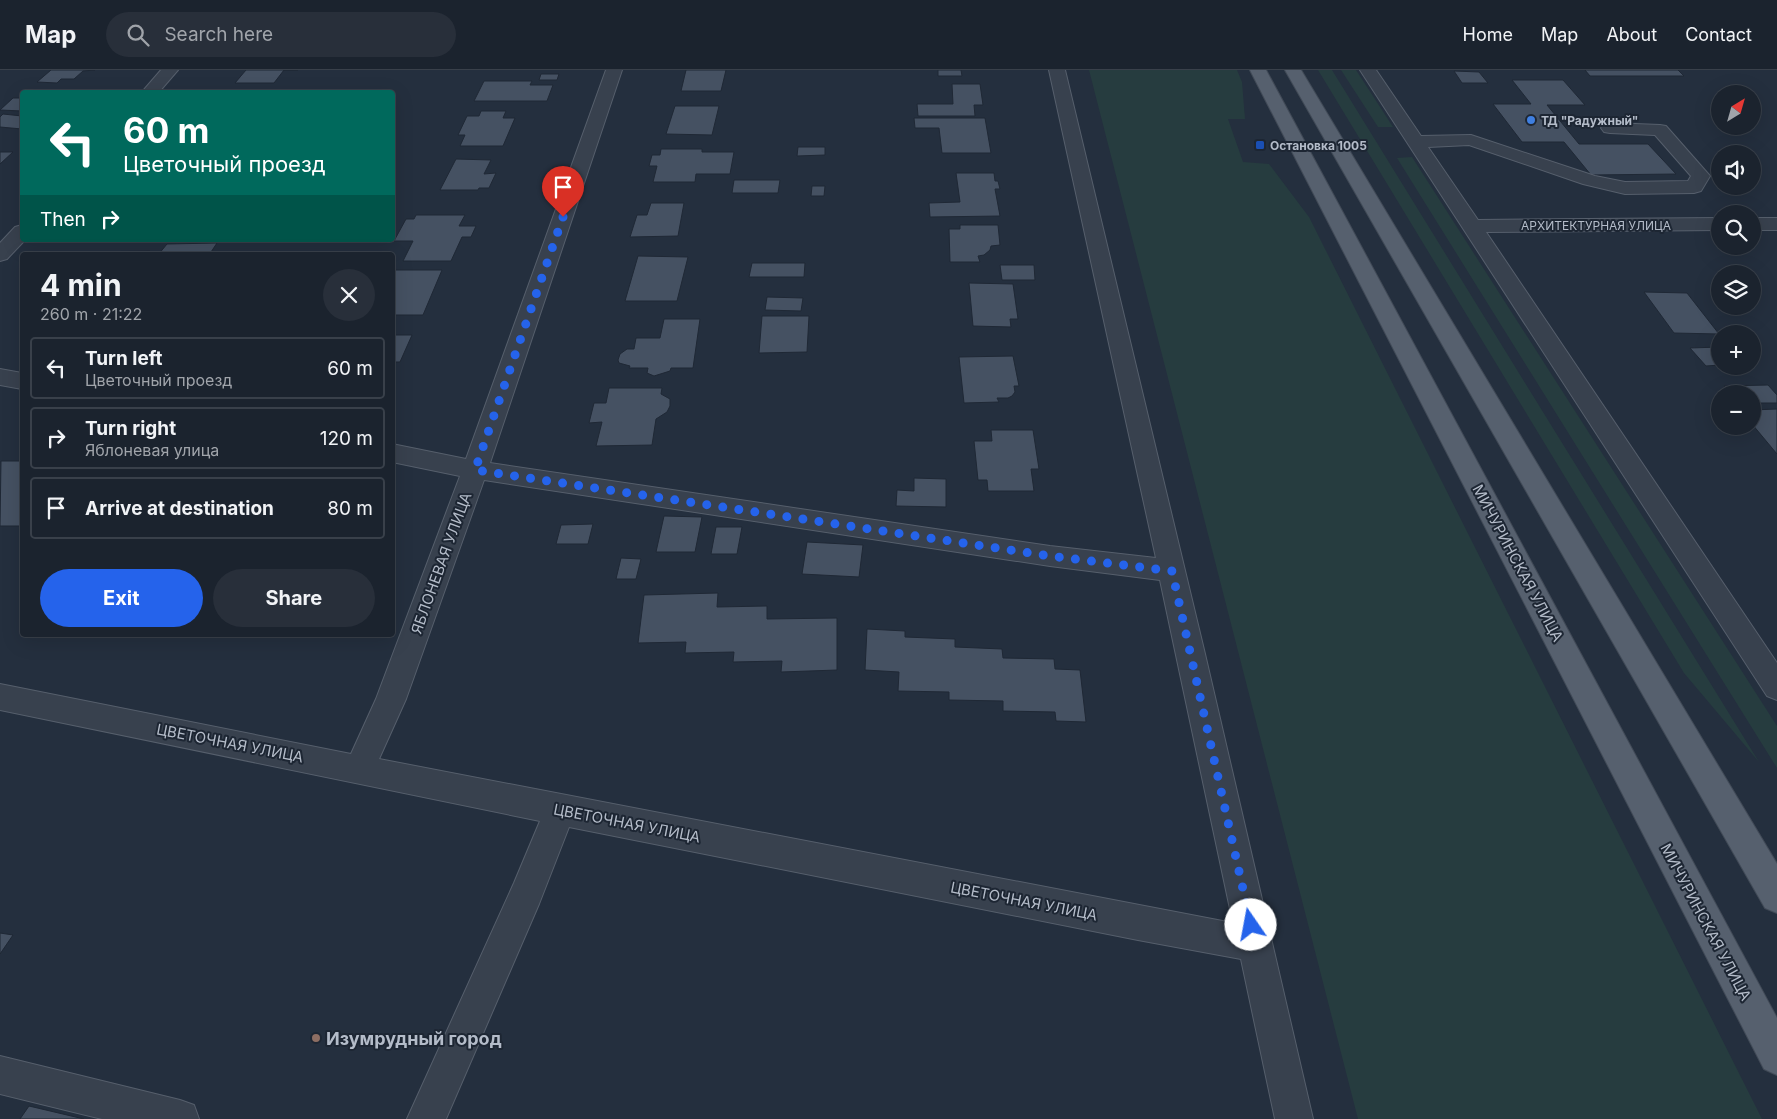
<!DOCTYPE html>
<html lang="en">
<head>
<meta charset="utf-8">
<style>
	body { margin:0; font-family:Inter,sans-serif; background:#282f3a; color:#f1f3f6; height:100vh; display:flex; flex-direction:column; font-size:19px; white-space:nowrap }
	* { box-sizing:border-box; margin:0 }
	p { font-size:16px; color:#a0a4aa }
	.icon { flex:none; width:28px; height:28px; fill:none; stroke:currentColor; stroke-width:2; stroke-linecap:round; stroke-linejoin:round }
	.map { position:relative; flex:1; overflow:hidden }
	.side { position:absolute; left:20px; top:182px; width:375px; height:385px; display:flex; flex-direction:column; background:#1b232e; border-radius:5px; box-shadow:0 5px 20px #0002,0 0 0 1px #39404a }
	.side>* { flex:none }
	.banner { position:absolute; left:20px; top:20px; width:375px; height:152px; border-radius:5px; box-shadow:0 5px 20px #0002,0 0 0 1px #39404a; background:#00695c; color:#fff; overflow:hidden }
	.needle { width:32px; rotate:37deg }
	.buttons { position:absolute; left:1711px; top:15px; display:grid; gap:10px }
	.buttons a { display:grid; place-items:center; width:50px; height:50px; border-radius:50%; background:#1b232e; box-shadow:0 5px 20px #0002,0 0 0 1px #39404a; font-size:25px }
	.pin { position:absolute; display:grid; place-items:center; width:42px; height:42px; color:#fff; margin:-51px -21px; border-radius:50% 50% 50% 0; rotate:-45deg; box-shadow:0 0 5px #0007 }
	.pin .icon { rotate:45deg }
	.me { position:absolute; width:55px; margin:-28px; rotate:348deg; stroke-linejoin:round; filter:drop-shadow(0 0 4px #0008) }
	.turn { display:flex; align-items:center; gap:18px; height:105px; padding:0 20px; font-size:22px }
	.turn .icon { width:65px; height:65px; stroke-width:2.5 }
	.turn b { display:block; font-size:35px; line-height:42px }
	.then { display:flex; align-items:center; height:48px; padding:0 20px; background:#0003; gap:10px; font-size:19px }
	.round { display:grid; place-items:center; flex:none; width:52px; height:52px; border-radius:26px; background:#282f3a }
	.summary { display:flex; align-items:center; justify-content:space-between; height:85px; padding:0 20px }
	h1 { font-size:30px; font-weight:700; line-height:38px }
	.cta { display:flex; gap:10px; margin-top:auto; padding:10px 20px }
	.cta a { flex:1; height:58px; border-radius:30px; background:#2563eb; color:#fff; font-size:20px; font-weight:700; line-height:58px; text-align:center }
	.cta a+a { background:#282f3a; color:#f1f3f6 }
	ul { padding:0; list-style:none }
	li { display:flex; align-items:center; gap:15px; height:62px; margin:0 10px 8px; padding:0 10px; border:2px solid #39404a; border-radius:5px }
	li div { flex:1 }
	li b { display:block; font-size:19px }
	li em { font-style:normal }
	header { display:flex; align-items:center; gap:30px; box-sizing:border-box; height:70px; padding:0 25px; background:#1b232e; border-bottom:1px solid #39404a }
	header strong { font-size:24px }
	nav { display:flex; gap:28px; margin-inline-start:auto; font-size:18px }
	.search { width:350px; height:45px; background:#282f3a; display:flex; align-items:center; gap:12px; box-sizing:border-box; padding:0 18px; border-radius:28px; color:#a0a4aa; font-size:19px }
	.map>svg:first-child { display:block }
	.green { fill:#263c3f }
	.building { fill:#455162; stroke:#1f2835 }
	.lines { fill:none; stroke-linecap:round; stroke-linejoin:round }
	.minor-casing { stroke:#565f6c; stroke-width:2 }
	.major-casing { stroke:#414a57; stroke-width:2 }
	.minor { fill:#38414e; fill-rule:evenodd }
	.major { fill:#56606e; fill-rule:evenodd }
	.route { stroke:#2563eb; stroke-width:9; stroke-dasharray:0 16.2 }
	.shop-dot { fill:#3f7fe0; stroke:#1d2633; stroke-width:2 }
	.transit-dot { fill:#1a4fb4; stroke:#1d2633; stroke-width:2 }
	.education-dot { fill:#8d6e63; stroke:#1d2633; stroke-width:2 }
	.labels { text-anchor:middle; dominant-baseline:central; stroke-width:4; stroke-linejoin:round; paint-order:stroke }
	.far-poi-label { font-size:12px; font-weight:bold; fill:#b4bcc9; stroke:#1d2633; text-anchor:start }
	.far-street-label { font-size:12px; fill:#b4bcc9; stroke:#1d2633 }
	.street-label { font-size:15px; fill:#b4bcc9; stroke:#1d2633 }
	.near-poi-label { font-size:18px; font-weight:bold; fill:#b4bcc9; stroke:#1d2633; text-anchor:start }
</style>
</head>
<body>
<header>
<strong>Map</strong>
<div class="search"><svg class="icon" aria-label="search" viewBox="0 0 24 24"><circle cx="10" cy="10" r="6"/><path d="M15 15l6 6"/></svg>Search here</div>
<nav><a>Home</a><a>Map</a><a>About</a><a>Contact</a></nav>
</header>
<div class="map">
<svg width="1777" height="1049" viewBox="0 0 1777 1049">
	<rect width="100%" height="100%" fill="#242f3e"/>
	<path class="green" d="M1089 0H1237L1242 12 1245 49H1228L1243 92 1269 94 1309 147 1762 1049H1358Z
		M1318 0H1332L1759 692 1684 603Z
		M1341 0H1356L1393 57H1378Z
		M1412 87 1777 656V698L1397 88Z"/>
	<path class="building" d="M51 0H95L83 1 74 9H61L57 13 37 12Z
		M246 0H298H284L274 13H235Z
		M686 0H726L721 21H681Z
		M938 0H961L962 6H938Z
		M1585 0H1678L1684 6H1590Z
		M1454 1 1479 2 1488 13H1462Z
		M541 4H559L557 10H539Z
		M1512 10H1563L1585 35H1547L1579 74H1648L1676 104 1591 105 1564 72H1522L1493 34H1531Z
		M484 11H532L530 15H553L547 31H474Z
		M952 14H980L983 35H974L975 46H918L917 34H953Z
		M13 28H22V41L0 40Z
		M675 36H719L712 65 666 64Z
		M481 41H506L503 48H515L503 76H460L465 65H458L467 46H479Z
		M3 44 22 46V59L0 57V47Z
		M914 48H985L991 83H942L939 58H915Z
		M798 77H825V85L797 86Z
		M661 79H702V82H734L730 104H696L695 112H653L657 96H649L652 85H660Z
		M0 82H13L0 94Z
		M456 89 491 90 484 104 496 103 489 118H479L478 120H440Z
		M956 103H994L995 111H998L1000 119H995L1000 146 930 147 929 133 960 132Z
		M734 110H780L778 123H732Z
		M812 116H825L824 126H811Z
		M651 133H684L678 166 630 167 637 145H647Z
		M416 145H465L459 156H476L471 167H462L451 191H403L413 171H394L406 149H414Z
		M960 155H998L1000 175 991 176 990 180 984 185 978 186 980 192H950L949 159H960Z
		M217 173 209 185H158L167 174Z
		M150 181 147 185H89L92 182Z
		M638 186 688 187 677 231H625Z
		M752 193H805L804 207H749Z
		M1000 195H1034L1035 210H1002Z
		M392 200H442L423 245H392Z
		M969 213 1013 214 1018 249H1010L1011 257 973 256Z
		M1644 222 1687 223 1719 264 1674 263Z
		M767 227 803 228 801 241 765 240Z
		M762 246H809L807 282 759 283Z
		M664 249H700L693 298H671L670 301 654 306 647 303 648 298H629L630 296 619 293 618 290 620 284 627 279H634L636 268H660Z
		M392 265H412L400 292H396L392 299Z
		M1720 277V295L1706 296 1690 278Z
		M1013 286 1019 316H1014L1015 322 1012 326 1008 328H997L999 332 964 333 959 287Z
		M1768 315 1777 325V333H1752V324H1730L1724 316Z
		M609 318H662L661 324 670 329V336L667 342 656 349 652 375 596 376 602 352 589 353 594 333H606Z
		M1777 339V384L1752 354V340Z
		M991 360H1033L1039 399H1031L1034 421H988L987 410H978L974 371H992Z
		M1 391H22V456H0Z
		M914 408 946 409V437L896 436 897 420 914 421Z
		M664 446 702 447 695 482H656Z
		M593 454 588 474H556L561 455Z
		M716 457H742L737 484H711Z
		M807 472 863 475 859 507 802 504Z
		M621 488 641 489 636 509H616Z
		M718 523 717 537 767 536V549L837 548V600L781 602 782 591 733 592 734 582 685 583 686 572 638 573 644 525Z
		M867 559 905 561V567L955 569V577L1002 579 1003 588 1054 589 1055 599 1080 600 1086 652 1056 651 1055 642 1003 641V631L949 630V622L898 621 899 602 865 600Z
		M0 863 13 865 0 884Z
		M29 1036 84 1049H20Z"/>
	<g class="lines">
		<defs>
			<path id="minor" d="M161 0H178L159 22H142Z
				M606 0H622L490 393 1050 476 1156 488 1049 0H1065L1205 584 1313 1049H1275L1241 889 1138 870 569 757 539 834 446 1049H407L514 813 540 751 0 640V614L351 684 376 629 460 406 392 392V374L466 389ZM484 410 1050 496 1160 510 1233 853 379 689 406 629Z
				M1360 0H1376L1421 66 1471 65 1595 106 1625 112 1688 111 1691 106 1655 65 1610 63 1604 62 1601 58 1604 54 1610 53 1660 55 1666 56 1710 106 1701 121 1694 123 1625 124 1583 114 1469 75 1428 77 1478 150 1720 148V160L1486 162 1777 593V630L1767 626Z
				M1752 148H1777V160H1752Z
				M22 155V170H25L7 189 0 191V173L15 157Z
				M0 299 22 303V319L0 315Z
				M0 986 180 1030 194 1035 199 1049H102L0 1024Z"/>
			<path id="major" d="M1250 0H1266L1777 948V1005L1764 999Z
				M1285 0H1301L1777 794V843L1765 838Z"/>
		</defs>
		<use href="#minor" class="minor-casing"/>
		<use href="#major" class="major-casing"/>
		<use href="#minor" class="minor"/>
		<use href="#major" class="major"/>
	</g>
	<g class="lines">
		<path class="route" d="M563 147 475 400 1050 486 1172 501 1251 855"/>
	</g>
	<circle class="shop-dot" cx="1531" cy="50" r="5"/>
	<rect class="transit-dot" x="1255" y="70" width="10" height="10" rx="2.5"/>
	<circle class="education-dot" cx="316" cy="968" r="5"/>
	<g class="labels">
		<g class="far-poi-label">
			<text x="1541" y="50">ТД "Радужный"</text>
			<text x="1270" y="75">Остановка 1005</text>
		</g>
		<g class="far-street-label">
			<text x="1596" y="155">АРХИТЕКТУРНАЯ УЛИЦА</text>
		</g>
		<g class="street-label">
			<text transform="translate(441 493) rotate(-70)">ЯБЛОНЕВАЯ УЛИЦА</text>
			<text transform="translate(1518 493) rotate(62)">МИЧУРИНСКАЯ УЛИЦА</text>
			<text transform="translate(230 673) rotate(11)">ЦВЕТОЧНАЯ УЛИЦА</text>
			<text transform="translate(627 753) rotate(11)">ЦВЕТОЧНАЯ УЛИЦА</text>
			<text transform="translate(1024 831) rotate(11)">ЦВЕТОЧНАЯ УЛИЦА</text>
			<text transform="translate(1706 852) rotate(62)">МИЧУРИНСКАЯ УЛИЦА</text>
		</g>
		<g class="near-poi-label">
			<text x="326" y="968">Изумрудный город</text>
		</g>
	</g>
</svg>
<div class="buttons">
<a><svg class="needle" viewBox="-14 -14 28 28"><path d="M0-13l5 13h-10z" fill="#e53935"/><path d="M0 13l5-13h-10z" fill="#a0a4aa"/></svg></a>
<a><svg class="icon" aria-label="sound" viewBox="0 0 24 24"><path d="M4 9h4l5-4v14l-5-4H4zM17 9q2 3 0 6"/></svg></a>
<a><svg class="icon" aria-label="search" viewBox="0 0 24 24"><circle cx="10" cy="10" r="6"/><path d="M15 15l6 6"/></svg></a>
<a><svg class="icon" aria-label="layers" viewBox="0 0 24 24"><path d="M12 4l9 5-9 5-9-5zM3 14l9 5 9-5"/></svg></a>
<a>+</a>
<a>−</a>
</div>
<div class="pin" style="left:563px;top:147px;background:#d93025"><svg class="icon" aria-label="arrive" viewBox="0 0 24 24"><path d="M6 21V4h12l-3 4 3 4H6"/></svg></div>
<svg class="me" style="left:1251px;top:855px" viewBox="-20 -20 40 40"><circle r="19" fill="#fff"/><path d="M0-13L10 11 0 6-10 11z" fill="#2563eb"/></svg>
<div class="banner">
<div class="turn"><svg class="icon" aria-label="left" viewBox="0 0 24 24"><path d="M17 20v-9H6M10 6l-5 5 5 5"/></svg><div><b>60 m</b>Цветочный проезд</div></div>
<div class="then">Then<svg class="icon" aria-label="right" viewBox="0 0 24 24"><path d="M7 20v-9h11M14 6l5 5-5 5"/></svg></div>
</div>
<section class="side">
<div class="summary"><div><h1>4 min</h1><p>260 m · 21:22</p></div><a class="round"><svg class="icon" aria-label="close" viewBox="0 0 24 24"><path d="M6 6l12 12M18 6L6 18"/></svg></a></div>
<ul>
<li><svg class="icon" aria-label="left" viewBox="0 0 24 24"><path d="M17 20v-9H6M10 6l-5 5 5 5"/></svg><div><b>Turn left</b><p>Цветочный проезд</p></div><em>60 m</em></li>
<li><svg class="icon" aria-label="right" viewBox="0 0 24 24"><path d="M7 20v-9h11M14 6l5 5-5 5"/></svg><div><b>Turn right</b><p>Яблоневая улица</p></div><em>120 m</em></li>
<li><svg class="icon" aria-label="arrive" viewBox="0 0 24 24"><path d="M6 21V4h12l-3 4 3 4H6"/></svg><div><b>Arrive at destination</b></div><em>80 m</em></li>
</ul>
<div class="cta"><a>Exit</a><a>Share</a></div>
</section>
</div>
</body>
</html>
